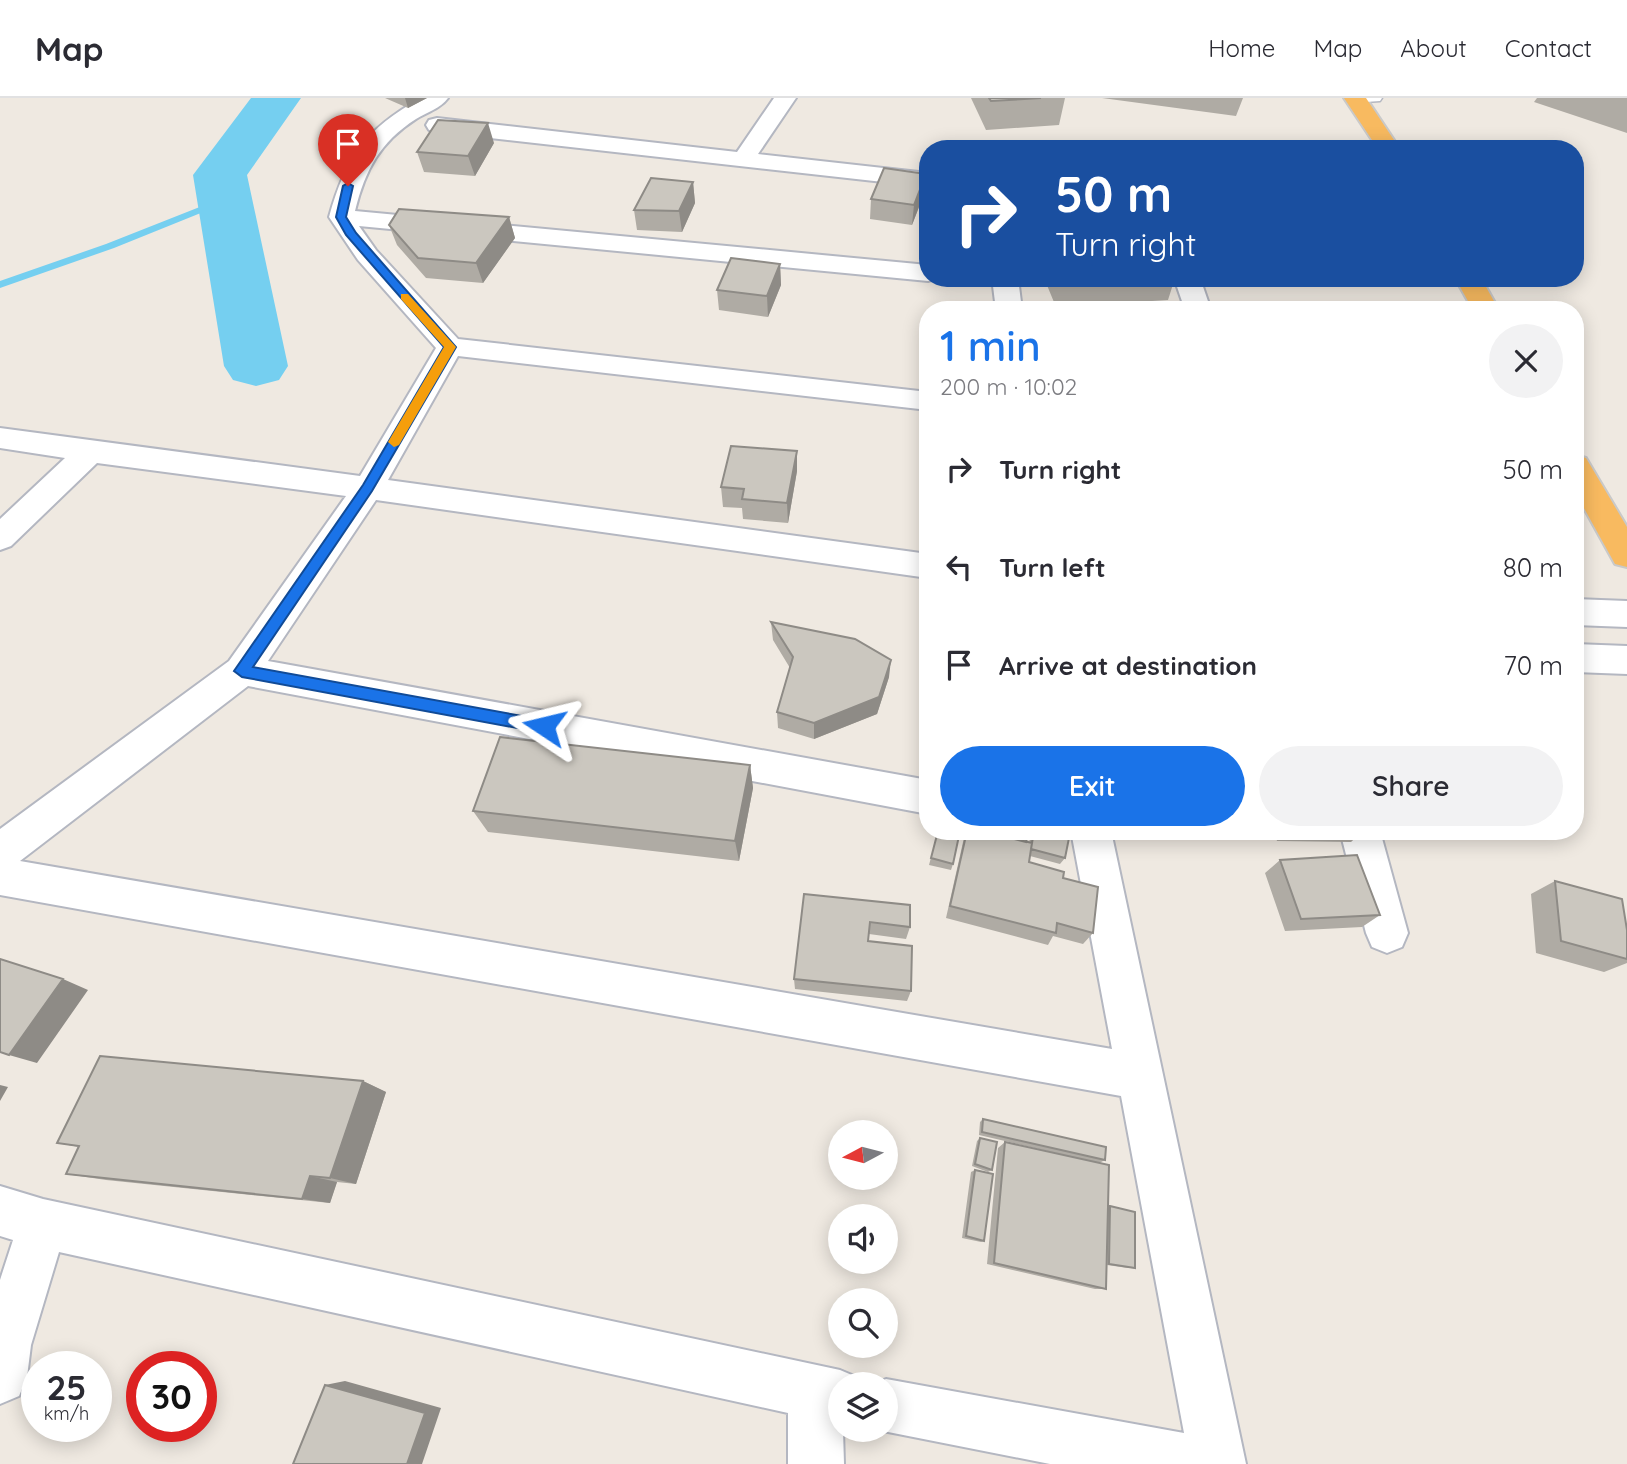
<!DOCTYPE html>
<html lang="en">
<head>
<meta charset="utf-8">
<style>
	body { margin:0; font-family:Quicksand,sans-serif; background:#f2f2f3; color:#2b2b33; height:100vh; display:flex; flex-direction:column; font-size:26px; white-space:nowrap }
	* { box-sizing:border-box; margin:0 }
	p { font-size:23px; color:#7c7c81 }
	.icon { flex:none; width:38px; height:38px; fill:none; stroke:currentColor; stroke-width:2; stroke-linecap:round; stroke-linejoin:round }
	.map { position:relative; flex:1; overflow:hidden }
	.sheet { position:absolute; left:919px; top:203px; width:665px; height:539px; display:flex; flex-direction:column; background:#fff; border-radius:28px; box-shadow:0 4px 18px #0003 }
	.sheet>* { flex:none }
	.banner { position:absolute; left:919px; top:42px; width:665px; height:147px; border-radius:28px; box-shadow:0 4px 18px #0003; background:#1a4fa0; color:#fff; overflow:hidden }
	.needle { width:46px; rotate:263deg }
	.fabs { position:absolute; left:828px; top:1022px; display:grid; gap:14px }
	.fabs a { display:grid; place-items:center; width:70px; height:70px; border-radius:50%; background:#fff; box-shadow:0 4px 18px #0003; font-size:35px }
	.speed { position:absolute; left:21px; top:1253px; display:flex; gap:14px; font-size:35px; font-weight:700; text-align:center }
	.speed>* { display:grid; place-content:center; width:91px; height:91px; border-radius:50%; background:#fff; box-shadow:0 4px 18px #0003; line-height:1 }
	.speed small { font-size:18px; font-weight:400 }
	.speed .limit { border:10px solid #d22; background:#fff; color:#111 }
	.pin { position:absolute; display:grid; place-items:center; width:60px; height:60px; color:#fff; margin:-72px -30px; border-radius:50% 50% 50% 0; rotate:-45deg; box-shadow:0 0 7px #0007 }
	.pin .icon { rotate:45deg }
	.me { position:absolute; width:77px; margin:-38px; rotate:280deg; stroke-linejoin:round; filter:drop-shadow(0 0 5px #0008) }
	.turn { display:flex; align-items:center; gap:24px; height:147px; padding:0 21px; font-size:32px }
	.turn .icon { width:91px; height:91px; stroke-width:2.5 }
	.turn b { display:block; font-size:49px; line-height:60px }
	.round { display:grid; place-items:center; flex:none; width:74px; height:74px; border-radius:37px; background:#f2f2f3 }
	.head { display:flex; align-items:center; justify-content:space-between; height:119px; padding:0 21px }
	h1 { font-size:42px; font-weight:600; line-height:52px; color:#1a73e8 }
	.cta { display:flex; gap:14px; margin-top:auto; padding:14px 21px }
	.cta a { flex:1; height:80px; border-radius:42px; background:#1a73e8; color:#fff; font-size:28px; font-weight:600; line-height:80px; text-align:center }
	.cta a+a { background:#f2f2f3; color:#2b2b33 }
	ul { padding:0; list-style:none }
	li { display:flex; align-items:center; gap:21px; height:98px; padding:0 21px }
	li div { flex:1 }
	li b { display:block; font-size:26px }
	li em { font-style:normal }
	header { display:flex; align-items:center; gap:42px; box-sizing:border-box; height:98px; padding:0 35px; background:#fff; border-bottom:2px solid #e1e1e2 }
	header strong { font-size:33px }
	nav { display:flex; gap:38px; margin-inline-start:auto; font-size:24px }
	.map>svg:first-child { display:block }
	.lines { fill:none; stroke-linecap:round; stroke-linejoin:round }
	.stream { fill:#75cff0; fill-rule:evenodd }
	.river { fill:#75cff0; fill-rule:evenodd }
	.service-casing { stroke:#b4b7c1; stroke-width:3 }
	.minor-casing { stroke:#b4b7c1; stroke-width:4 }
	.trunk-casing { stroke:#c9c9c9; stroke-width:4 }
	.service { fill:#fff; fill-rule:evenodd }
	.minor { fill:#fff; fill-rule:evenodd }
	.trunk { fill:#f8ba60; fill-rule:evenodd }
	.wall { fill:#afaba4 }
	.shaded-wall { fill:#8e8b86 }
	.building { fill:#cbc7bf; stroke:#8e8b86; stroke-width:2 }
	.route { fill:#1a73e8; stroke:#114b97; stroke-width:2 }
	.slow { fill:#f59e0b }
</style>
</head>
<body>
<header>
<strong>Map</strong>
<nav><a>Home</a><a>Map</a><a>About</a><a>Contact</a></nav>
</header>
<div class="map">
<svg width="1627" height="1366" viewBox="0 0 1627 1366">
	<rect width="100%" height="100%" fill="#efe9e1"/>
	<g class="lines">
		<path class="stream" d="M225 99 230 102 228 104 114 150 0 190V183L106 146Z"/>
		<path class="river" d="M251 0H301L247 77 288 268 279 282 256 288 233 282 224 268 193 77Z"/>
		<defs>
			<path id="service" d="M1350 0H1382L1380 3 1351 5Z"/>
			<path id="minor" d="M421 0H448C441 10 426 15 416 21 380 44 365 72 355 113L928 167V180H937L928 183 359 128 376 152 458 241 928 294V312L458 258 388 382 928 456V480L376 402 268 563 928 682V716L248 588 20 763 1112 951 1071 733H1111L1246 1366H1050L878 1332H886V1286H873L886 1281 1184 1335 1121 998 0 797V731L229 563 346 398 97 365 11 448 0 452V421L65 360 0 350V330L360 378 436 250 358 162 329 119C346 58 366 31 421 0Z
				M774 0H796L758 56 928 75V89L437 34 429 32 426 27 429 22 437 20 737 54Z
				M992 180H1018L1022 212H996Z
				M1174 180H1200L1211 212H1185Z
				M1575 501 1627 503V529L1575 527Z
				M1575 546 1627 548V576L1575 574Z
				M1340 733H1380L1408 835 1402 849 1387 855 1372 849 1366 835Z
				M0 1088 43 1101 840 1272 859 1280 862 1286H840V1332H843L844 1366H788V1315L59 1154 31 1247 27 1279 19 1298 0 1306V1182L13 1142 0 1138Z"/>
			<path id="trunk" d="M1344 0H1366L1400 51H1378Z
				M1455 180H1481L1499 212H1473Z
				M1575 357 1586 360 1627 429V469L1615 466 1575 394Z"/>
		</defs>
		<use href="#service" class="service-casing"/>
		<use href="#minor" class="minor-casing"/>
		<use href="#trunk" class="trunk-casing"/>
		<use href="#service" class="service"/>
		<use href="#minor" class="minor"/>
		<use href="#trunk" class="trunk"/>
	</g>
	<path class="wall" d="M385 0H427L408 10Z
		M971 0H1065L1059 27 986 32Z
		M1102 0H1243L1236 18Z
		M1537 0H1627V35L1534 4Z
		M494 45 475 78 424 74 417 54Z
		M926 76 924 96 912 127 870 121 871 101Z
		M693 84 695 105 682 134 637 132 634 112Z
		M509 119 515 140 483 185 426 180 397 147 389 127Z
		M780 166 781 187 768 219 719 212 717 192Z
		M1044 180H1175L1168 202 1056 209Z
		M797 353V373L788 425 743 421 742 410 723 409 721 389Z
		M771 524 889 579 877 616 814 641 778 630 777 614 790 570 773 542Z
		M750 667 753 690 739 763 488 734 473 713Z
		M938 733 953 766 951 772 929 767Z
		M966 733 1029 745 1032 733H1063L1065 760 1060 766 1030 758 1029 764 1063 780 1093 835 1083 846 1053 838 1048 847 946 820 963 744Z
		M1274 733H1363L1351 744 1277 743Z
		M1280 762 1380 817 1362 829 1285 833 1265 775Z
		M1555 783 1627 832V865L1604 874 1536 855 1531 796Z
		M804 796 910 829 906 841 869 836 868 843 911 893 907 903 795 891 794 881Z
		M363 983 386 994 356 1086 337 1084 330 1105 106 1082 66 1076 79 1049 57 1045Z
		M983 1021 1105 1062 1099 1065 979 1037 980 1024Z
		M980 1040 992 1072 988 1074 972 1068 977 1043Z
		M1005 1044 1108 1109 1110 1108 1135 1170H1128L1107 1167 1106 1191H1095L987 1166 998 1050Z
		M975 1072 984 1143 981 1144 962 1140 971 1074Z"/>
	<path class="shaded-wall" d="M405 0H427L408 10Z
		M488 25 494 45 475 78 468 58Z
		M926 76 924 96 912 127 914 107Z
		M693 84 695 105 682 134 679 113Z
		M509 119 515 140 483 185 476 165Z
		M780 166 781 187 768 219 767 198Z
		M797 353V373L788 425 787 405Z
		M891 562 889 579 877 616 814 641V625Z
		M750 667 753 690 739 763 735 743Z
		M63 881 88 892 37 965 9 957Z
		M363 983 386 994 356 1086 330 1080Z
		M0 987 8 989 0 1003Z
		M310 1078 337 1084 330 1105 302 1101Z
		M345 1283 441 1310 422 1366H407L325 1287Z"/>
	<path class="building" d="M989 0H1041L991 3Z
		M438 22 488 25 468 58 417 54Z
		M884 70 926 76 914 107 871 101Z
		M651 80 693 84 679 113 634 112Z
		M399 111 509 119 476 165 418 160 389 127Z
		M731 160 780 166 767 198 717 192Z
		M1400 206 1404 212 1316 211Z
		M731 348 797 353 787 405 742 401 744 391 721 389Z
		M771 524 855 541 891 562 879 599 814 625 777 614 793 559Z
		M500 639 750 667 735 743 473 713Z
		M938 733H960L953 766 931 760Z
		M967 733H983L1032 745 1029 764 1064 774 1063 780 1098 789 1093 835 1057 825 1056 835 950 808Z
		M983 733H1029L1026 744Z
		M1034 733H1063L1070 735 1065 760 1031 751Z
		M1357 757 1380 817 1301 821 1280 762Z
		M1555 783 1622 801 1627 832V861L1561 843Z
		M804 796 910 807V829L870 824 868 843 912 848 911 893 794 881Z
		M0 861 63 881 9 957 0 954Z
		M100 958 363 983 330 1080 310 1078 302 1101 66 1076 79 1048 57 1045Z
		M983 1021 1106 1049 1105 1062 982 1034Z
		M980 1040 997 1044 992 1072 975 1066Z
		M1005 1044 1109 1067 1106 1191 994 1165Z
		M975 1072 993 1076 984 1143 966 1138Z
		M1110 1108 1135 1114V1170L1109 1166Z
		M325 1287 425 1315 407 1366H293Z"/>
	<path class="route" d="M348 85 353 88 346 119 356 135 456 249 372 393 253 569 544 622 549 624 551 628 549 633 544 635 242 579 234 573 363 387 444 249 346 137 336 119 343 88Z"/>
	<path class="slow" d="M401 196H408L456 249 399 347 394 349 388 344 444 249 401 201Z"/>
</svg>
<div class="fabs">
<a><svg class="needle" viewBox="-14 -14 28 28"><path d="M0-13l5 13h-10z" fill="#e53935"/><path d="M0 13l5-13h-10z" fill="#7c7c81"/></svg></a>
<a><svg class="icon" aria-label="sound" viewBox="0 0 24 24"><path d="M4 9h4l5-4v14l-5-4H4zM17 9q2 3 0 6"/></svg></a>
<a><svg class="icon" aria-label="search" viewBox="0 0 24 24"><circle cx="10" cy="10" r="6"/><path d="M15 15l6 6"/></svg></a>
<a><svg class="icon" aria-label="layers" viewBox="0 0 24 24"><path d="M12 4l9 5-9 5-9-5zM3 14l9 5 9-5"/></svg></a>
</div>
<div class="speed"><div>25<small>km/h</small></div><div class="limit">30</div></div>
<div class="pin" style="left:348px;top:88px;background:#d93025"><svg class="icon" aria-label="arrive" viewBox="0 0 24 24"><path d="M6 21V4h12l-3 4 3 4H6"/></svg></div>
<svg class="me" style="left:544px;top:628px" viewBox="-20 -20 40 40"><path d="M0-17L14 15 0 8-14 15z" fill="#1a73e8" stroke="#fff" stroke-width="4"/></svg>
<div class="banner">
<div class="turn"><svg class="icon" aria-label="right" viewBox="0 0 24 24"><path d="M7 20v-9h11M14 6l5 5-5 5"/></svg><div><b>50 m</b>Turn right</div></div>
</div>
<section class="sheet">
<div class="head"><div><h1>1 min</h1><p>200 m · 10:02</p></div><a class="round"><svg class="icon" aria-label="close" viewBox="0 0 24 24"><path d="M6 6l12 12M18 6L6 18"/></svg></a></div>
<ul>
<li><svg class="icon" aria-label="right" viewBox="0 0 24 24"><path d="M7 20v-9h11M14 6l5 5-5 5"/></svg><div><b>Turn right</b></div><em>50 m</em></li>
<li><svg class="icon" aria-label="left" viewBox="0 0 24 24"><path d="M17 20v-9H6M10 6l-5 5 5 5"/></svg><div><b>Turn left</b></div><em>80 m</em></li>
<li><svg class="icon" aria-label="arrive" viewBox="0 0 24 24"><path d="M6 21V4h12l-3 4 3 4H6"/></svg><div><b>Arrive at destination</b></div><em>70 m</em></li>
</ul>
<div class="cta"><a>Exit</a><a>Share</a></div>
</section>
</div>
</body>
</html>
